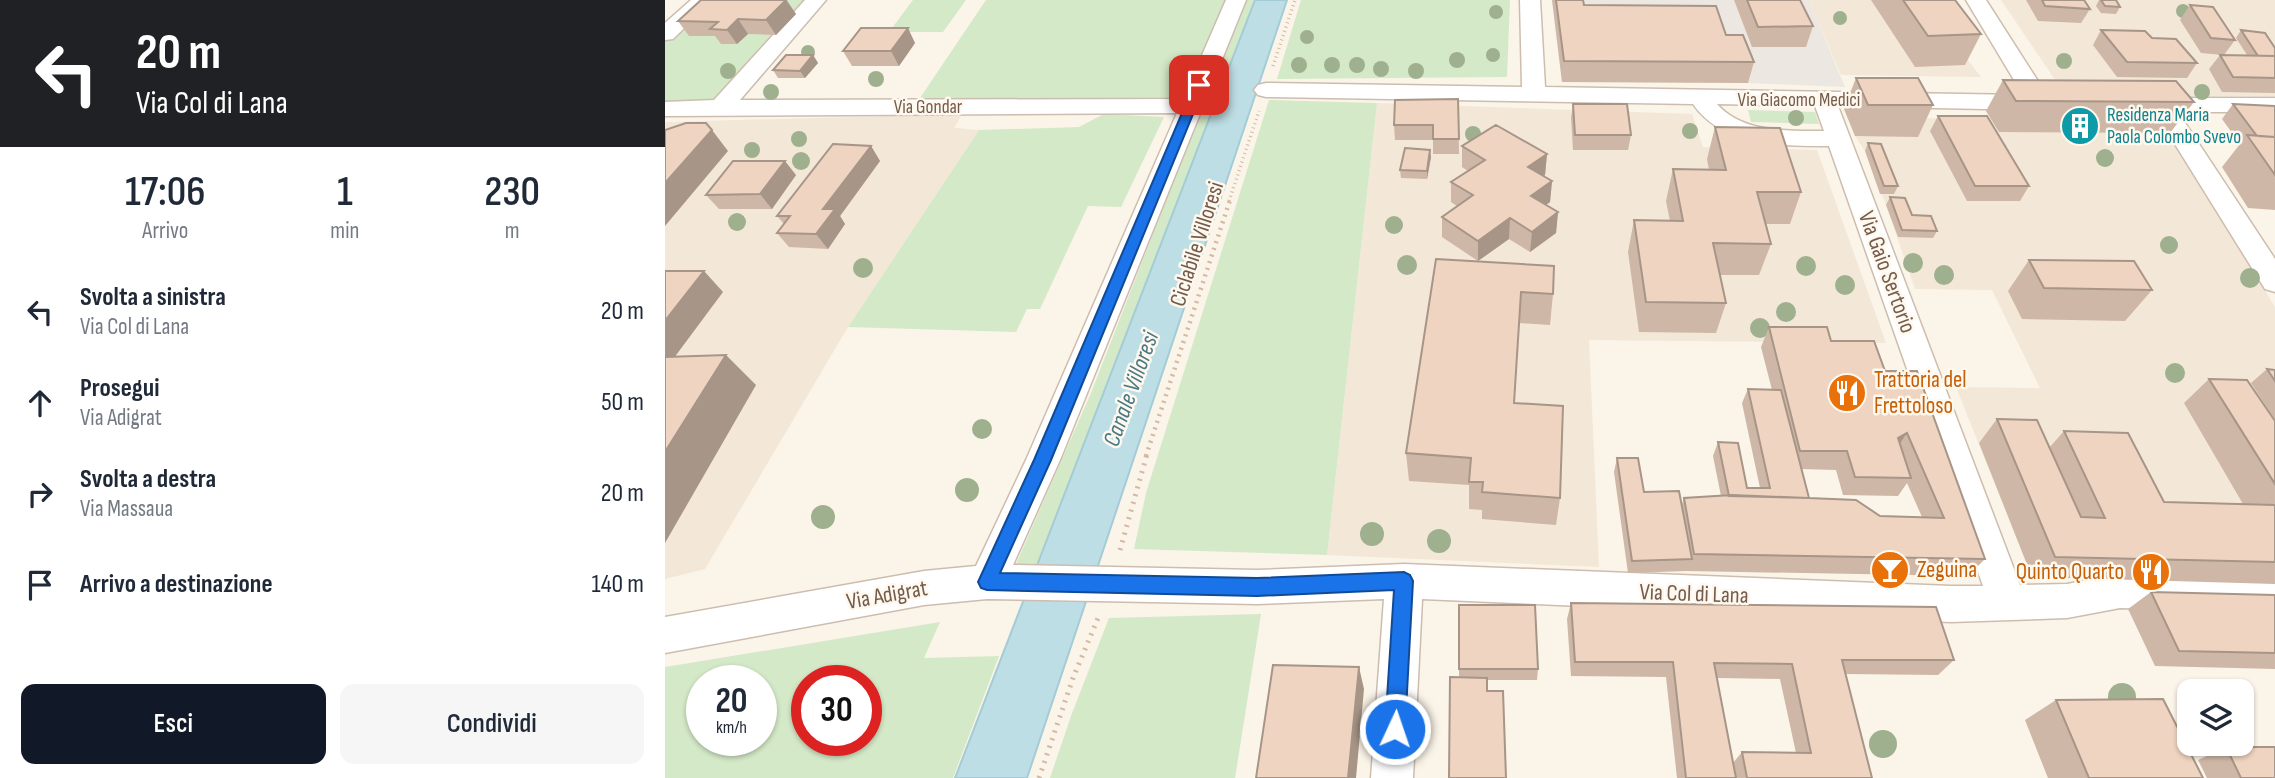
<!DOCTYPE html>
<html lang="it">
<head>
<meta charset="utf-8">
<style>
	body { margin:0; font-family:"Sofia Sans Condensed",sans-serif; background:#f6f6f7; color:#1f2937; height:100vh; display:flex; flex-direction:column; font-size:26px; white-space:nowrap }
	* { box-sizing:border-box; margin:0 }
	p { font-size:23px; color:#747a83 }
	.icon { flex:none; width:38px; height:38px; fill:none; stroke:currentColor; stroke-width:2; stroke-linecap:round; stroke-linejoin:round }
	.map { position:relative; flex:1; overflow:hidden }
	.panel { display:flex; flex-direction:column; background:#fff; width:665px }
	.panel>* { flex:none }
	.hud { background:#202124; color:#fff; overflow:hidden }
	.controls { position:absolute; left:1512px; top:679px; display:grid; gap:14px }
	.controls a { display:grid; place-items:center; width:77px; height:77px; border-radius:14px; background:#fff; box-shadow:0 2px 5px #0004; font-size:35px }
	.speed { position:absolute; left:21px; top:665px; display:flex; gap:14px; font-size:35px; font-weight:700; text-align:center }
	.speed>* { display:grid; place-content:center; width:91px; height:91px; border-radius:50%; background:#fff; box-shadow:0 2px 5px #0004; line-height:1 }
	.speed small { font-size:18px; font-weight:400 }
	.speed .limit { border:10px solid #d22; background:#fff; color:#111 }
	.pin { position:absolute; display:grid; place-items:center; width:60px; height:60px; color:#fff; margin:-30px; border-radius:14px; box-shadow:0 4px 10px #0006 }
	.me { position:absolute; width:77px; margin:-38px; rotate:3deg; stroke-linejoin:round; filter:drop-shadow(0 0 5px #0008) }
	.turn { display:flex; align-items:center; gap:24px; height:147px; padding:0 21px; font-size:32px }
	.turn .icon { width:91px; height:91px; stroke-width:2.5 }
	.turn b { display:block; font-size:49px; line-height:60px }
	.eta { display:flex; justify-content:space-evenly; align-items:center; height:119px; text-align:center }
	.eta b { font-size:42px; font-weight:600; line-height:49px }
	.action { display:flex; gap:14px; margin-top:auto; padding:14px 21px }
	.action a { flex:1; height:80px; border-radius:14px; background:#111827; color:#fff; font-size:28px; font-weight:600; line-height:80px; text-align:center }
	.action a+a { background:#f6f6f7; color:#1f2937 }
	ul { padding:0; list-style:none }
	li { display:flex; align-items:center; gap:21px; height:91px; padding:0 21px }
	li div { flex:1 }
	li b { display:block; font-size:26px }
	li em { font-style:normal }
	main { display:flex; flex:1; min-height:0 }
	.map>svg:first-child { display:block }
	.residential { fill:#f3e7d7 }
	.industrial { fill:#ece7e1 }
	.green { fill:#d4e9c7; fill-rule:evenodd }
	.water { fill:#bddee4; stroke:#a4ccd6; stroke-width:2 }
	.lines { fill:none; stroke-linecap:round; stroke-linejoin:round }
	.street-casing { stroke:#cdbdaf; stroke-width:3 }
	.path-far2 { stroke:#d5b8a4; stroke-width:3.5; stroke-dasharray:1 3.5; stroke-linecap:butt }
	.path-far1 { stroke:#d5b8a4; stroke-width:4.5; stroke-dasharray:2 5; stroke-linecap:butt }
	.path { stroke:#d5b8a4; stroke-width:5; stroke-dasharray:2 6; stroke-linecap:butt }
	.street { fill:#fff; fill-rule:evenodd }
	.tree { fill:#9fb08e }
	.wall { fill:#ceb7a6; fill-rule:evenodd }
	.shaded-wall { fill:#a79587 }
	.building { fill:#efd5c1; stroke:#a79587; stroke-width:2 }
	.route { fill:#1a73e8; stroke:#114b97; stroke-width:2 }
	.labels { text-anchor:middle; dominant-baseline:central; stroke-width:5; stroke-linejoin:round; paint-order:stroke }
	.far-street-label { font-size:19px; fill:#745c4d; stroke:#fef8ee }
	.far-culture-label { font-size:19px; fill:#0d838f; stroke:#fef8ee; text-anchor:start }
	.street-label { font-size:23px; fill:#745c4d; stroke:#fef8ee }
	.food-label { font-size:23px; fill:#c56008; stroke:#fef8ee; text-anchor:start }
	.water-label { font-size:24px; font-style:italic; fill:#487a86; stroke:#fef8ee }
</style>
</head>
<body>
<main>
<section class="panel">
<div class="hud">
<div class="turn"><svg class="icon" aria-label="left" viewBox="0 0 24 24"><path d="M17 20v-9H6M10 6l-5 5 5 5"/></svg><div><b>20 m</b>Via Col di Lana</div></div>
</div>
<div class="eta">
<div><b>17:06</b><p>Arrivo</p></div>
<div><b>1</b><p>min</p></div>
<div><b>230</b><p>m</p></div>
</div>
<ul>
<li><svg class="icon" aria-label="left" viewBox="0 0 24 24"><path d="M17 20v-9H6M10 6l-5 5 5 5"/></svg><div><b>Svolta a sinistra</b><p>Via Col di Lana</p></div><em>20 m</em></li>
<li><svg class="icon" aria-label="ahead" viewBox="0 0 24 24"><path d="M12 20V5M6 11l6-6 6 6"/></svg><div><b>Prosegui</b><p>Via Adigrat</p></div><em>50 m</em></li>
<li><svg class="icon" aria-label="right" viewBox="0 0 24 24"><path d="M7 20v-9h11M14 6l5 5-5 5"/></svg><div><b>Svolta a destra</b><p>Via Massaua</p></div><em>20 m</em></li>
<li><svg class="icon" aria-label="arrive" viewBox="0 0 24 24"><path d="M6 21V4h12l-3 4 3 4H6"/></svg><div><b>Arrivo a destinazione</b></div><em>140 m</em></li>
</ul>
<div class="action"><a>Esci</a><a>Condividi</a></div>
</section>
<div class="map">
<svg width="1610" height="778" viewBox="0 0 1610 778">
	<rect width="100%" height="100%" fill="#fbf4e8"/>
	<path class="residential" d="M1144 0H1256L1316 77 1176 75Z
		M1336 0H1610V96H1401Z
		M712 103 1027 114 1038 147 1152 150 1221 343 924 340 934 567 662 555Z
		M1179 109 1239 110 1244 118 1325 119 1321 111 1505 133 1610 307V584L1367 577 1291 387 1375 388 1327 290 1250 289 1221 205 1200 151 1190 136Z
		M297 114 289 128 314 130 183 327 40 569 0 579V122Z"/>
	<path class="industrial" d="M887 0H1144L1180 87 1083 83 897 82Z"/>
	<path class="green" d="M45 0H143L51 101 0 103V41Z
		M248 0H301L278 32H224Z
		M321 0H563L526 89 508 99 255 98Z
		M579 0H590L369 572 348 571 426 393Z
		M636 0H845L842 77 612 79Z
		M604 100 712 103 662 555 469 549 481 493Z
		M1083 110 1150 112 1154 124 1086 122Z
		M439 114 499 117 456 207 423 206 375 309H362L351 332 183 327 314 130 414 127Z
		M596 614 570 778H385L406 716 444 618Z
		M275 622 259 658 334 656 288 778H0V667ZM37 681H96V740H37ZM142 681H201V740H142Z"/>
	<path class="water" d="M590 0H622L362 778H290Z"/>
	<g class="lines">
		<defs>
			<path id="street" d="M26 0H48L8 39 0 40V23Z
				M140 0H161L75 100 518 99 561 0H581L395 460 348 565 592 570 739 564 1286 586H1318L1164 146C1116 146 1058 147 1028 104L601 97 593 95 589 90 593 85 601 83 857 87 855 0H875L880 87 1358 95 1301 0H1321L1387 103 1383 108 1375 110 1173 106 1355 585 1402 584 1455 574 1610 578V612L1455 608 1402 618 1286 622 757 599 748 778H706L719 599 592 604 322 599 259 605 0 653V617L259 571 311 566 361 460 512 113 0 116V102L49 100ZM1052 104 1150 106 1159 131C1123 131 1077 133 1052 104Z
				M1484 98H1610V112H1513L1610 259V292L1600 289 1490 112 1476 110 1472 105 1476 100Z"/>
		</defs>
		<use href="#street" class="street-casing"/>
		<path class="path-far2" d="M608 66 630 0
			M564 201 594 111"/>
		<path class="path-far1" d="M481 456 565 200"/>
		<path class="path" d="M455 550 482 454
			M374 778 408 678 433 618"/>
		<use href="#street" class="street"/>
	</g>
	<g class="tree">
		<circle cx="1518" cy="11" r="7"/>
		<circle cx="831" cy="12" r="7"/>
		<circle cx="1175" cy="18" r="7"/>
		<circle cx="642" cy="37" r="7"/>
		<circle cx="143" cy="52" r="7"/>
		<circle cx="828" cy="55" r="7"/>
		<circle cx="792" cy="60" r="8"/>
		<circle cx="1399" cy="61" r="8"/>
		<circle cx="634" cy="65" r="8"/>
		<circle cx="667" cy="65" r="8"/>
		<circle cx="692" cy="65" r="8"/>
		<circle cx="716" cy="69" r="8"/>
		<circle cx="63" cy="71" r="8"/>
		<circle cx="751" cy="71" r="8"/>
		<circle cx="211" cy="79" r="8"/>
		<circle cx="106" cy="92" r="8"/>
		<circle cx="1537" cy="92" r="8"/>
		<circle cx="1131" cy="118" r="8"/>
		<circle cx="1025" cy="131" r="8"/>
		<circle cx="808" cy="134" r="8"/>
		<circle cx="134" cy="139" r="8"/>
		<circle cx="87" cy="150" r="8"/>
		<circle cx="1440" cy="158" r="9"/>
		<circle cx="136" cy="161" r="9"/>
		<circle cx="72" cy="222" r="9"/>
		<circle cx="729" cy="225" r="9"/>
		<circle cx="1504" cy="245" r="9"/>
		<circle cx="1248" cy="263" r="10"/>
		<circle cx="742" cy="265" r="10"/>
		<circle cx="1141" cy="266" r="10"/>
		<circle cx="198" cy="268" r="10"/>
		<circle cx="1279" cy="275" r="10"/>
		<circle cx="1585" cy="278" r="10"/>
		<circle cx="1180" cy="285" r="10"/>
		<circle cx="1121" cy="312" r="10"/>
		<circle cx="1095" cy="328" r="10"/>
		<circle cx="1510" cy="373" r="10"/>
		<circle cx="317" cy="429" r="10"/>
		<circle cx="302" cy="490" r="12"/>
		<circle cx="158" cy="517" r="12"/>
		<circle cx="707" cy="534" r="12"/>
		<circle cx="774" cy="541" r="12"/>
		<circle cx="1457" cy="697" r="14"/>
		<circle cx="1218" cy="744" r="14"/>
	</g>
	<path class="wall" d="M36 0H122L131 14 111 35 83 34 72 44H56L50 36H24L13 21Z
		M887 0H918L919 5 1061 35 1089 62 1083 83 897 82Z
		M1069 0H1135L1148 26 1141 47H1087Z
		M1206 0H1290L1316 34 1300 65 1250 67Z
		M1361 0H1419L1425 9 1416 23 1373 21Z
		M1434 0H1451L1455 7 1451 14 1436 13 1431 6Z
		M1525 5 1570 40 1559 55 1536 53 1515 20Z
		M1436 30 1487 38 1532 63 1522 78 1452 77 1428 45Z
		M1576 30 1610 48V93L1557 92 1544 69 1555 55H1582L1571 38Z
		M250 43 234 66H187L178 51Z
		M148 55 153 63 140 78H113L108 70Z
		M1191 78 1268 105 1253 137 1190 136 1179 109Z
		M1338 80 1529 102 1505 133 1334 132 1321 111Z
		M793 99 794 154H768V140H730L729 125Z
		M908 104 966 135 963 150H908L906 118Z
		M1568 104 1610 106V210L1583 208 1557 167 1575 144 1557 119Z
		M1273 116 1364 186 1355 201H1302L1265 131Z
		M1050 127 1136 192 1125 224H1100L1106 244 1094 275H1055L1061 303 1051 333 974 332 963 252 969 220 1005 221 1001 201 1008 169 1044 170 1042 159Z
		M1203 143 1233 186 1229 194H1215L1200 151Z
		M206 146 215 161 175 216 180 224 163 249 124 247 112 233 119 224 112 216Z
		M797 146 882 154 880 175 878 176 887 181 885 202 881 205 893 212 891 233 865 252 844 239 813 261 777 237V217L792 206 786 202V182L803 171 797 167Z
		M766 157 762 179 736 178 735 170Z
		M131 175 107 209H54L41 195Z
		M1225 197 1247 215 1272 231 1268 238 1233 237 1221 205Z
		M771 259 888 294 885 325 854 323 849 403 895 498 891 525 817 519V510L804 509V485L744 481 741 453Z
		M1364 260 1487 290 1460 321 1357 319 1343 291Z
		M1104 327 1166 341 1220 371 1320 559 1303 576 1022 571 963 573 949 472 952 458 979 492 1017 504 1019 498 1056 496 1048 456 1053 442 1082 488H1095L1077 403 1083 389 1107 390 1096 347ZM1136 469 1171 470 1178 495 1233 496 1242 483 1257 517 1215 516 1144 498Z
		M1602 369 1610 370V420L1586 383Z
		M1544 379 1610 421V584L1367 577 1314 443 1332 419 1384 448 1399 431 1499 502 1578 504 1519 403Z
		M1486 592 1610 595V669L1490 666 1463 609Z
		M906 603 1289 660 1273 675 1180 674 1207 778H1012L1001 677 906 676 902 619ZM1052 678 1115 679 1131 753 1077 752 1068 763Z
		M794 605 873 669 872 680H822V691L841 778 794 677Z
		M1391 700 1538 778H1383L1360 720Z
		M1561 747 1610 778H1542L1533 760Z"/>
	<path class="shaded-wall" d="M121 0 131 14 111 35 101 20Z
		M73 19 83 34 72 44 62 30Z
		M243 28 250 43 234 66 226 51Z
		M148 55 153 63 140 78 135 71Z
		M47 130 63 151 0 226V183Z
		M206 146 215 161 175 216 180 224 163 249 151 234 158 209Z
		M765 150 766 157 762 179V171Z
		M882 154 880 175 862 188 863 167Z
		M120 161 131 175 107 209 95 194Z
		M887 181 885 202 865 217 866 196Z
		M893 212 891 233 865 252 867 232Z
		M845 218 844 239 813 261V241Z
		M39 271 58 292 0 370V321Z
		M61 355 91 385 0 543V452Z
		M1242 433 1229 452 1233 438Z
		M694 667 699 689 691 778H683Z"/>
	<path class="building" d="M36 0H121L101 20 73 19 62 30 45 29 53 22 13 21Z
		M891 0H918L919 5 1051 6 1061 35H1078L1089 62 899 61Z
		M1082 0H1135L1148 26 1093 27Z
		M1238 0H1290L1316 34 1263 36Z
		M1377 0H1419L1425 9 1380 6Z
		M1436 0H1451L1455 7 1440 6Z
		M1525 5 1548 7 1570 40 1546 38Z
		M196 28H243L226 51H178Z
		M1436 30 1480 31 1487 38 1511 39 1532 63 1462 62Z
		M1576 30 1600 33 1610 48V56H1593Z
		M121 55H148L135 71 108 70Z
		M1555 55 1610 56V78L1568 77Z
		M1191 78H1253L1268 105H1203Z
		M1338 80 1511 81 1529 102 1351 101Z
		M793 99 794 139H768V125H729L730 100Z
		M908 104H962L966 135H910Z
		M1568 104 1610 106V137L1592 136Z
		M1273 116H1322L1364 186H1310Z
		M21 123H41L47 130 0 183V130Z
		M831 125 882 154 863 167 887 181 866 196 893 212 867 232 845 218 813 241 777 217 808 195 786 182 820 160 797 146Z
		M1050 127 1115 128 1136 192H1092L1106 244 1048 243 1061 303 981 302 969 220 1018 221 1008 169 1061 170Z
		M1582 135 1610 137V175Z
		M1203 143 1216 144 1233 186H1219Z
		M168 144 206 146 158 209H170L151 234 112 233 125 216H112Z
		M740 148 765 150 762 171 735 170Z
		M68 161H120L95 194 41 195Z
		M1225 197 1240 198 1247 215 1266 216 1272 231 1237 230Z
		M771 259 889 266 888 294 856 292 849 403 898 406 895 498 817 492 818 482H804L806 458 741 453Z
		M1364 260 1469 261 1487 290 1379 288Z
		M0 271H39L0 321Z
		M1104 327H1162L1166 341H1209L1220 371H1252L1320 559 1029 554 1019 498 1067 495 1191 500 1215 516 1279 518 1242 433 1233 438 1246 478 1190 477 1182 451H1135Z
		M61 355 0 452V357Z
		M1602 369 1610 370V381Z
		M1544 379 1582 380 1610 421V484Z
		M1083 389 1116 390 1144 498 1064 496 1053 442 1073 443 1082 488H1105Z
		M1332 419 1372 420 1416 517 1440 518 1399 431 1463 433 1499 502 1610 505V562L1390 557Z
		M952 458H973L979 492 1014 491 1027 559 967 561Z
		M1486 592 1610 595V653L1514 651Z
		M906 603 1271 607 1289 660H1177L1207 778H1082L1077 752 1146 753 1127 664 1049 663 1071 778H1021L1008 662H910Z
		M794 605H870L873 669H794Z
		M608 665 694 667 683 778H591Z
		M785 677 822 678V691H838L841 778H784Z
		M1498 699 1538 778H1424L1391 700Z
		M1561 747H1610V778H1576Z"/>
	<path class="route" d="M534 82 540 85 386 460 335 573 592 578 739 572 745 575 748 581 740 729 737 736 730 739 723 736 720 729 729 590 592 596 322 590 316 588 313 582 369 460 529 85Z"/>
	<defs>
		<symbol id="building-disc" viewBox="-11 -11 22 22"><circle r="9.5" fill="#0f9aa8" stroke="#fef8ee"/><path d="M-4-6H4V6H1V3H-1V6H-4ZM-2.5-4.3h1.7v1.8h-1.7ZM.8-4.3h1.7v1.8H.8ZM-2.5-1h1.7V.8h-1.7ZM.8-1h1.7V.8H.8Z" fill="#fff"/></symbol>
		<symbol id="restaurant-disc" viewBox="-11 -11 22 22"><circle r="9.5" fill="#e8710a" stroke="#fef8ee"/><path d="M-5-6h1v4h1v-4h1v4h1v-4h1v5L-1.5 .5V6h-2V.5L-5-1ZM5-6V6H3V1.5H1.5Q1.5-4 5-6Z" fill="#fff"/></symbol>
		<symbol id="bar-disc" viewBox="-11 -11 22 22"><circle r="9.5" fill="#e8710a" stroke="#fef8ee"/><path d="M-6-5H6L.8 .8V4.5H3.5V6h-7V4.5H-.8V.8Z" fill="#fff"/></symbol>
	</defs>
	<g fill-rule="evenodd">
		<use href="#building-disc" x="1393" y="104" width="44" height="44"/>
		<use href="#restaurant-disc" x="1160" y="371" width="44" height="44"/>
		<use href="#bar-disc" x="1203" y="548" width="44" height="44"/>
		<use href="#restaurant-disc" x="1464" y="550" width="44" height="44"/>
	</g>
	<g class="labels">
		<g class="far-street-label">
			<text x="1134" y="100">Via Giacomo Medici</text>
			<text x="263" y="107">Via Gondar</text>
		</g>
		<g class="far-culture-label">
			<text x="1442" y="115">Residenza Maria<tspan x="1442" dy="22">Paola Colombo Svevo</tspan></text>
		</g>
		<g class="street-label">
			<text transform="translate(532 244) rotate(-72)">Ciclabile Villoresi</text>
			<text transform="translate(1222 272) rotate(70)">Via Gaio Sertorio</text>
			<text transform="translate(1029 594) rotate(2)">Via Col di Lana</text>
			<text transform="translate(222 595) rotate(-10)">Via Adigrat</text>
		</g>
		<g class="food-label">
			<text x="1209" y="380">Trattoria del<tspan x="1209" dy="26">Frettoloso</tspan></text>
			<text x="1252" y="570">Zeguina</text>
			<text x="1459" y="572" text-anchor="end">Quinto Quarto</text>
		</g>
		<g class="water-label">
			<text transform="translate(466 389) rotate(-70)">Canale Villoresi</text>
		</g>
	</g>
</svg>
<div class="controls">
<a><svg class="icon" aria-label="layers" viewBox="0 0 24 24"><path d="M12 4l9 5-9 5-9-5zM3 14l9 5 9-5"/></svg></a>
</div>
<div class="speed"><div>20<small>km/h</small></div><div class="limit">30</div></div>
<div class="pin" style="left:534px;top:85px;background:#d93025"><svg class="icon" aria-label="arrive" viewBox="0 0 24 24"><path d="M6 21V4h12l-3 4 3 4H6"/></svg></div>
<svg class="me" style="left:730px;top:729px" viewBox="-20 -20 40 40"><circle r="17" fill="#1a73e8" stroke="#fff" stroke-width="3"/><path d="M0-11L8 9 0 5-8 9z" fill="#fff"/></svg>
</div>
</main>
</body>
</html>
